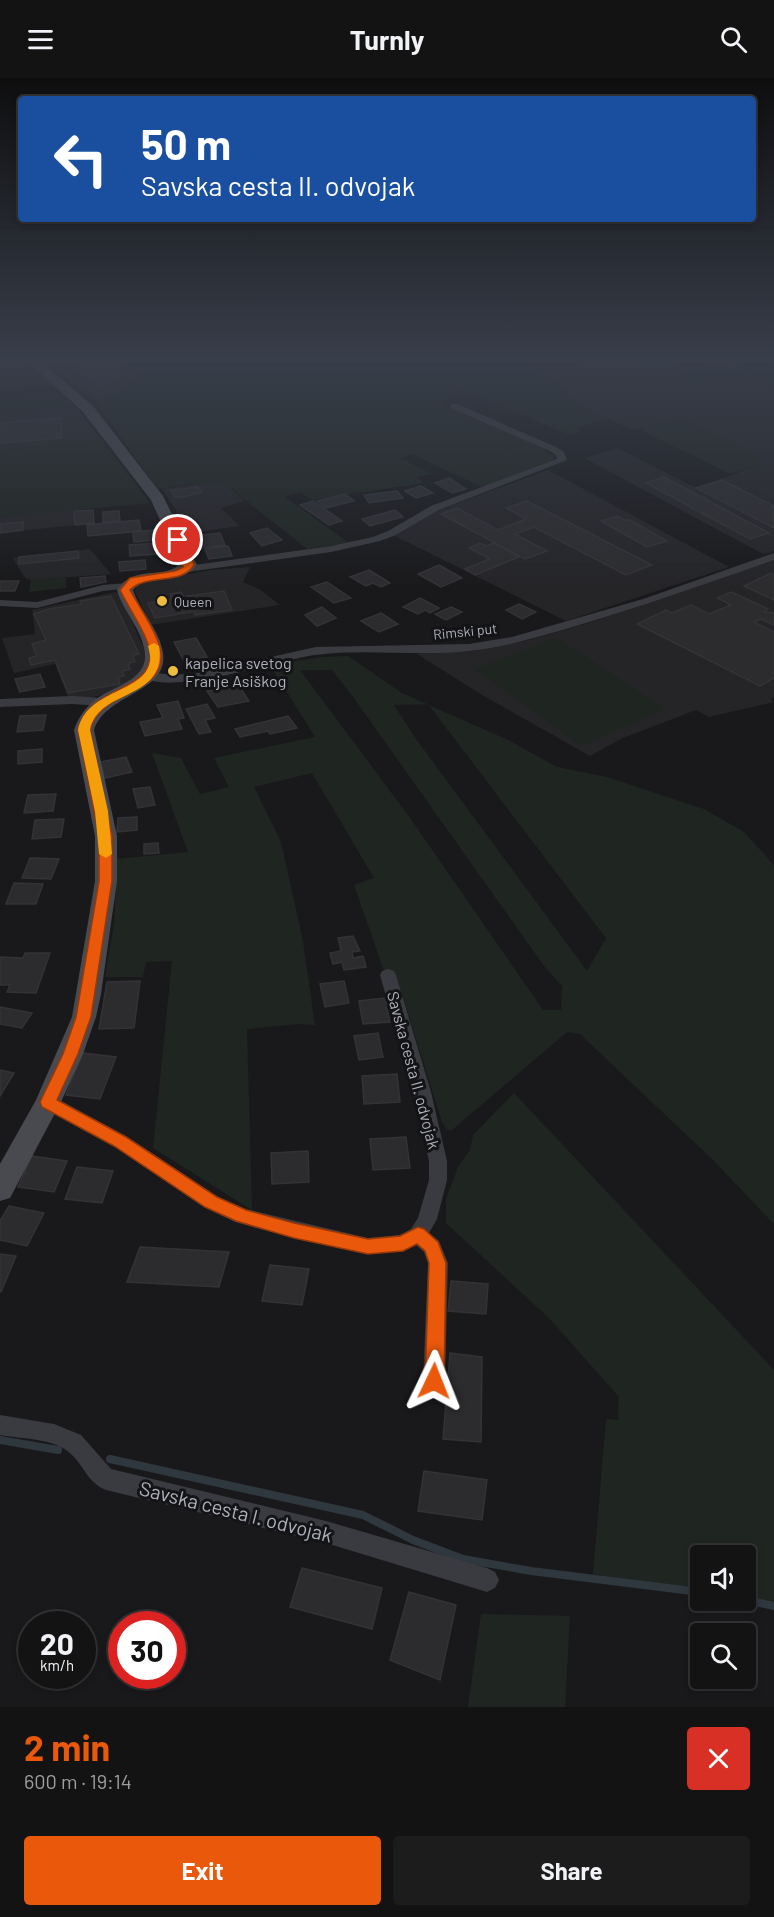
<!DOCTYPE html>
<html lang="en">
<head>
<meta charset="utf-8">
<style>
	body { margin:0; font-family:Barlow,sans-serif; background:#1c1c1d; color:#f1f3f6; height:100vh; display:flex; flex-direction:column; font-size:22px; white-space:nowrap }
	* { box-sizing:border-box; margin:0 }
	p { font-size:20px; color:#9d9ea0 }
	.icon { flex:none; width:33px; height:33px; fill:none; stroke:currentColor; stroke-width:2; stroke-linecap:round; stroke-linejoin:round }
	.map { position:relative; height:1629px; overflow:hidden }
	.drawer { display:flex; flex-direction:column; background:#131314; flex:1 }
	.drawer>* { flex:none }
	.hud { position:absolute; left:18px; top:18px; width:738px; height:126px; border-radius:6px; box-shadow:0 3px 9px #0003,0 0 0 2px #323234; background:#1a4fa0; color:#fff; overflow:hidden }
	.controls { position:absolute; left:690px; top:1467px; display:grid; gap:12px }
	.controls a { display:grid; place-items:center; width:66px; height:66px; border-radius:6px; background:#131314; box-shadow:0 3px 9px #0003,0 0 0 2px #323234; font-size:30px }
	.speed { position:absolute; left:18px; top:1533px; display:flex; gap:12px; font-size:30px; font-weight:700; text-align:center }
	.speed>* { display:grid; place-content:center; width:78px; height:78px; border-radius:50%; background:#131314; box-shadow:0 3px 9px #0003,0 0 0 2px #323234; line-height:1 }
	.speed small { font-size:15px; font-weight:400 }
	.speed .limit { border:9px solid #d22; background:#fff; color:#111 }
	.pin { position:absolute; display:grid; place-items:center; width:51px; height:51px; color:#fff; margin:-26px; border:3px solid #fff; border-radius:50%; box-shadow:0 2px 6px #0007 }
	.me { position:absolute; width:66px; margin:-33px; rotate:2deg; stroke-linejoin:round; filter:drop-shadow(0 0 4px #0008) }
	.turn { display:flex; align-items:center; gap:21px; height:126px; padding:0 24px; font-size:27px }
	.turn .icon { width:78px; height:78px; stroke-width:2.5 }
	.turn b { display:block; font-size:42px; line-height:51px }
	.round { display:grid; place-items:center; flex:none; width:63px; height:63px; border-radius:6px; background:#1c1c1d }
	.overview { display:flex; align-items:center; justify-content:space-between; height:102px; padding:0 24px }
	h1 { font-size:36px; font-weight:700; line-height:45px; color:#ea580c }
	.primary-button { display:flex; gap:12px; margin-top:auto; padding:12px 24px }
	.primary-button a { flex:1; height:69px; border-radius:6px; background:#ea580c; color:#fff; font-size:24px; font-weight:700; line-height:69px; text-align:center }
	.primary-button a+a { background:#1c1c1d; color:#f1f3f6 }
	header { display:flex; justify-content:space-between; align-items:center; height:78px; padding:0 24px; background:#131314; font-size:27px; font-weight:700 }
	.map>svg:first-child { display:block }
	.built { fill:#252528 }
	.green { fill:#1f2621; fill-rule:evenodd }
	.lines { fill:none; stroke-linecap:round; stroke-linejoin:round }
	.stream { stroke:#2f373f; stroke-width:8 }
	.building { fill:#2c2c2f; stroke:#333337; stroke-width:1.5 }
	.street { fill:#3a3b40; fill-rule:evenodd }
	.secondary { fill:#484a50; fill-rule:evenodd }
	.route { fill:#ea580c; stroke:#983908; stroke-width:1.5 }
	.slow { fill:#f59e0b }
	.poi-dot { fill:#ecbc40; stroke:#141416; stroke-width:2 }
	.labels { text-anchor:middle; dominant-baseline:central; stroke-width:6; stroke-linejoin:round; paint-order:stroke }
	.far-poi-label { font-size:14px; fill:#acb0ba; stroke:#141416; text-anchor:start }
	.far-street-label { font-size:14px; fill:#acb0ba; stroke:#141416 }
	.poi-label { font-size:16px; fill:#acb0ba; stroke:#141416; text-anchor:start }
	.street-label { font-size:16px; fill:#acb0ba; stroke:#141416 }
	.near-street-label { font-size:20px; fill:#acb0ba; stroke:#141416 }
</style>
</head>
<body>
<header><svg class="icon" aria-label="menu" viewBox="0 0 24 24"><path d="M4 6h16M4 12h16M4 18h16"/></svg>Turnly<svg class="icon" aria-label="search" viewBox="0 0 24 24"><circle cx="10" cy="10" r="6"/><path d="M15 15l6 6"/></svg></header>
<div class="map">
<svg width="774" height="1629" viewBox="0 0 774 1629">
	<rect width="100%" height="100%" fill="#19191b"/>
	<path class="built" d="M0 282H23L58 307 0 311Z
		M45 282H115L141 298 120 314 93 321Z
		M612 282H629L640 287 677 288 686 308 751 296 774 310V473L763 476 584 380 618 370 696 410 759 387 752 383 761 380 769 384 683 341 633 352 609 341 599 339 572 321 544 293Z
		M644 282H741L739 291Z
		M76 330 102 362 0 372V335Z
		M548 392 729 489 566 543 395 458 434 435 453 427Z
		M220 402 245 423 221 430 240 448 191 455 162 411Z
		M74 431 75 447 0 455V439Z
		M90 471 111 496 31 502 25 500 13 480Z
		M774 482V620L771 621 774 624 709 639 696 632 623 660 590 678 482 617 417 576 473 573 533 561 588 545Z
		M250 489 243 504 261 512 280 527 150 547 135 513 136 508 145 504 211 492Z
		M115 514 119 515 147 577 146 586 140 595 123 608 105 617 91 619H68L55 586 14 595 2 560 35 556 32 532Z"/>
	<path class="green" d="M115 282H530C552 299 581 337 609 341L576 350 581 353 570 357 461 312 441 325 544 370 548 376 554 377V381L548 386 482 409 412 376 400 380 432 396 417 399 424 405 312 422 300 414 285 419 349 465 307 471 220 402 158 411 93 321 120 314 141 299Z
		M629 282 738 291 741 282H774V310L750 296 686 308 677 288 640 287Z
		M62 315 76 330 0 335V318Z
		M682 341 771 384 761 380 753 383 760 387 730 396 639 351Z
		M102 362 150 425 0 439V372Z
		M66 499V510L29 514 31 502Z
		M556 560H557L666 631 582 668 474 591Z
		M348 578 402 615 508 662 557 689 607 699 704 731 744 754 774 787V1146L714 1083 580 956 567 954 452 1052H447L442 1044 395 894 384 893 354 807 374 800 312 695 254 709 281 764 303 863 315 947 299 946 247 951 252 1132 153 1070 172 883 146 884 143 899H105L114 846 117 781 188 774 152 675 181 680 200 716 229 709 214 680 315 659 270 587 322 579ZM300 592H332L351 616 544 888 562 908 561 932H543L410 740ZM428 626 606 860 587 893 416 661 394 627Z
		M514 1015 774 1292V1524L746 1520V1478H700V1513L593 1496 606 1341 618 1342 619 1319 550 1241 446 1145V1121L458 1089 470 1072 473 1057Z
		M481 1536 570 1538 565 1629H468Z"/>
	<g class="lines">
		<path class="stream" d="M0 1362 58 1372
			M110 1381 363 1437 413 1462 463 1481 531 1493 700 1514
			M746 1522 774 1528"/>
	</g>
	<path class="building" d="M49 282H70L73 284 97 282 64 287 60 284 54 286Z
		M105 283 121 295 101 308 76 290Z
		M61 340 62 360 0 365V345Z
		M664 399 769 455 750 461 646 405Z
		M449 400 466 411 452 415 435 405Z
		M722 402 774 428V450L696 410Z
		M421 408 433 415 416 420 405 413Z
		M198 409 202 414 183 419H175L171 412Z
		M397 413 403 420 369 425 364 417Z
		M345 416 354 423 326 430 317 423Z
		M313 423 342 443 329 447 300 427Z
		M527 423 652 487 626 497 534 449 515 456 547 473 525 481 441 436 457 430 498 452 526 441 506 430Z
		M93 432 94 445 75 447 74 433Z
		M395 432 403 439 370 448 362 441Z
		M119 433 120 443 103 444V434Z
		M617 438 624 442H630L667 463 647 469 601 443Z
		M139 442 141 453 88 458 87 447Z
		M23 444V452L0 455V446Z
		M267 450 282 462 262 468 250 455Z
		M154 452 156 462 134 464 133 454Z
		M220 455 225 467 200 470 195 458Z
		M157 465 158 476 130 478 129 467Z
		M480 465 486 468 494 465 519 479 475 497 465 491 490 481 469 470Z
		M228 468 232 478 209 481 205 471Z
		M78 473 79 480 19 486V479Z
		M145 482 146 491 120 493 119 484Z
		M439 487 462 500 441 509 418 496Z
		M369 492 390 505 381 509 373 505 366 508 350 499Z
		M771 495 774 497V522L744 508Z
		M105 498 106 504 81 509 80 500Z
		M0 503H19L15 513H0Z
		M327 504 351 520 334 525 311 509Z
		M224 513 232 532 195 537 187 518Z
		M181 514 191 534 155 540 148 525 172 521 170 516Z
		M731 514 768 531 764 534 774 535V547L761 541 754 544 774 554V600L760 608 637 546 666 532 672 535 691 527 709 536 731 527 717 520Z
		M111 518 139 576 133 577 135 584 128 585 130 591 122 593 124 598 118 599 120 606 68 615 55 582 31 587 29 580 37 578 32 566 46 562 34 536 49 531 82 526 80 523Z
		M420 520 439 530 430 535 425 532 418 536 403 529Z
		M519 526 536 534 522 541 506 532Z
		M322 529 336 540 317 548 305 537Z
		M451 529 462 534 446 542 435 536Z
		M381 535 398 546 379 554 361 543Z
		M196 560 207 579 184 583 174 564Z
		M40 596 45 609 20 614 15 601Z
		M239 608 249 623 218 629 207 613Z
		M178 623 184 640 178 641 182 651 145 658 140 644 163 640 157 627Z
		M207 626 215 640 205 642 211 654 199 656 186 631Z
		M46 637 43 652 17 654 20 638Z
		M288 638 297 650 270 656 268 653 240 659 235 651Z
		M42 671V684L18 686V673Z
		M126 679 132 694 105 700 100 684Z
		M150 709 155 727 138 730 133 711Z
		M56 716 53 733 24 735 28 717Z
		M137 739V752L117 754 118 740Z
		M64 741 61 759 32 761 35 742Z
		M158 765 159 775 144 776V766Z
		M30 780 59 781 51 801 22 800Z
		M14 805 43 806 36 826H6Z
		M353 858 360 873 352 874 353 880 363 878 366 889 344 892 342 884 333 886 330 875 341 873 338 860Z
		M25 875H50L36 915 7 914 10 907H0V879L23 880Z
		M140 903 134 950 99 951 107 904Z
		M344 903 349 925 325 929 320 906Z
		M385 920 390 944 363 946 359 923Z
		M0 929 32 935 22 950 0 946Z
		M378 955 383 979 359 982 354 958Z
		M83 975 116 979 100 1021 66 1017Z
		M0 992 14 995 0 1018Z
		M397 996 400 1024 364 1026 362 998Z
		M406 1059 410 1090 373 1092 370 1061Z
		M308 1073 309 1104 272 1106 271 1075Z
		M32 1078 67 1083 54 1114 18 1109Z
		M77 1089 113 1093 102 1125 65 1121Z
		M9 1128 44 1135 27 1168 0 1162V1143Z
		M140 1169 229 1174 219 1209 127 1204Z
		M0 1176 16 1178 1 1214H0Z
		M270 1187 309 1191 302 1227 262 1223Z
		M451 1203 488 1206 486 1236 448 1233Z
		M450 1275 482 1279 481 1364 443 1361Z
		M424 1393 487 1402 482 1442 418 1433Z
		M302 1490 382 1510 372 1551 290 1529Z
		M409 1514 456 1527 440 1602 390 1582Z"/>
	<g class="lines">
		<path class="street" d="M451 326H457L556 369 564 374 567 382 439 432 396 457 380 463 331 474 187 494 182 491 187 488 331 468 373 459 388 453 431 428 557 381 556 377 550 373 451 330Z
			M774 475V482C708 505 643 528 576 548 541 558 506 569 470 573 419 579 366 570 315 577 282 581 166 620 143 598L149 594 172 597 198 595 316 569 469 566 512 559 643 521Z
			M126 505 132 508 130 510 103 513 37 530 0 528V522L37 524 103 507Z
			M72 618 103 620 109 624 103 628 72 626 0 629V621Z
			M388 891 394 893 396 897 431 1014 447 1083V1102L437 1141 429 1155 439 1163 448 1185 445 1303 441 1310 434 1313 427 1310 423 1303 428 1185 424 1174 416 1167 403 1173 368 1176 294 1160 235 1144 204 1129 114 1068 42 1029 39 1024 42 1019 48 1017 54 1019 126 1058 218 1119 246 1131 368 1160 400 1157 411 1151 418 1140 429 1102V1083L413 1014 380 897 382 893Z
			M0 1337 54 1346 81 1357 111 1391 326 1443 487 1490 495 1494 499 1502 495 1510 487 1514 326 1465 106 1412C87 1404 85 1389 71 1376 55 1360 21 1361 0 1357Z"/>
		<path class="secondary" d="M26 282H39L93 328 163 418 197 487C181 509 149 493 133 512 140 533 157 549 162 570 174 615 106 614 94 652L117 758V803L101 916 96 939 83 976 61 1024 10 1120 0 1123V1086L36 1022 72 939 95 803V758L74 652C78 640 85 630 95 622 114 607 152 602 144 570 140 549 123 533 117 512 136 485 161 503 180 486L151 422 83 334Z"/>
	</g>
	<linearGradient id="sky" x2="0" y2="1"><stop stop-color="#0e0e0f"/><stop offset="0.55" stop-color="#383e4a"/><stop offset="1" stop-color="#383e4a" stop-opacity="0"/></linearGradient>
	<rect width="774" height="510" fill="url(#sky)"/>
	<path class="route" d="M178 459C187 463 192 478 194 487 181 508 146 495 130 512 139 529 159 557 161 575 165 618 98 612 90 652L112 758V803L91 939 78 976 57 1022 126 1059 217 1119 246 1132 294 1145 368 1161 400 1158 418 1149 424 1151 438 1164 446 1185 444 1303 441 1309 434 1312 428 1309 425 1303 429 1185 425 1173 417 1166 403 1173 368 1176 294 1160 236 1143 205 1129 114 1068 42 1029 40 1024 63 976 76 939 99 803V758L78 652C88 607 153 615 150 575 148 557 128 529 120 512L130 500 175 493 183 489 182 479 174 462Z"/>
	<path class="slow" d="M154 565 159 568C167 624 99 609 90 652L108 733 112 776 106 780 99 776 95 733 78 652C87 610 145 616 150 583 151 579 149 572 148 568Z"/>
	<g class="poi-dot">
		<circle cx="162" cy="523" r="6"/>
		<circle cx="173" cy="593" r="6"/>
	</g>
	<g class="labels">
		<g class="far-poi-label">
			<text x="174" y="523">Queen</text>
		</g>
		<g class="far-street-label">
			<text transform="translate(465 553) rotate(-6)">Rimski put</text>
		</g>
		<g class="poi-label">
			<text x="185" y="584">kapelica svetog<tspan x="185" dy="18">Franje Asiškog</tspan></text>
		</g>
		<g class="street-label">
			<text transform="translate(414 992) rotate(75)">Savska cesta II. odvojak</text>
		</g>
		<g class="near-street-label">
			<text transform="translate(236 1433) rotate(14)">Savska cesta I. odvojak</text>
		</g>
	</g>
</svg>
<div class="controls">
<a><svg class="icon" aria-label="sound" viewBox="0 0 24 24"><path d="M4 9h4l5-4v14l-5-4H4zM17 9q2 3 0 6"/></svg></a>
<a><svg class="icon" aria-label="search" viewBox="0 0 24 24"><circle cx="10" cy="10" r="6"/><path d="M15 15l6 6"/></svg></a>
</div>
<div class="speed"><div>20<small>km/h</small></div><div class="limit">30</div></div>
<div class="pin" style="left:178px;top:462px;background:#d93025"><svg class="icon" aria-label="arrive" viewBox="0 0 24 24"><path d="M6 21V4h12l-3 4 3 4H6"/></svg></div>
<svg class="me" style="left:434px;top:1303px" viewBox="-20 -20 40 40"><path d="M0-17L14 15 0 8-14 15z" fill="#ea580c" stroke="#fff" stroke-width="4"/></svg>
<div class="hud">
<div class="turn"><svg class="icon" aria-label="left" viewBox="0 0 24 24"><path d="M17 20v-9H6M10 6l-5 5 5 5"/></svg><div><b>50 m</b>Savska cesta II. odvojak</div></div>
</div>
</div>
<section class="drawer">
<div class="overview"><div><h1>2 min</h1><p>600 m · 19:14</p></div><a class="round" style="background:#d93025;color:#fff"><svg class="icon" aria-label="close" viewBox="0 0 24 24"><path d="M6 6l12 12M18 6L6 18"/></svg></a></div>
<div class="primary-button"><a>Exit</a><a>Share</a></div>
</section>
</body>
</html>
